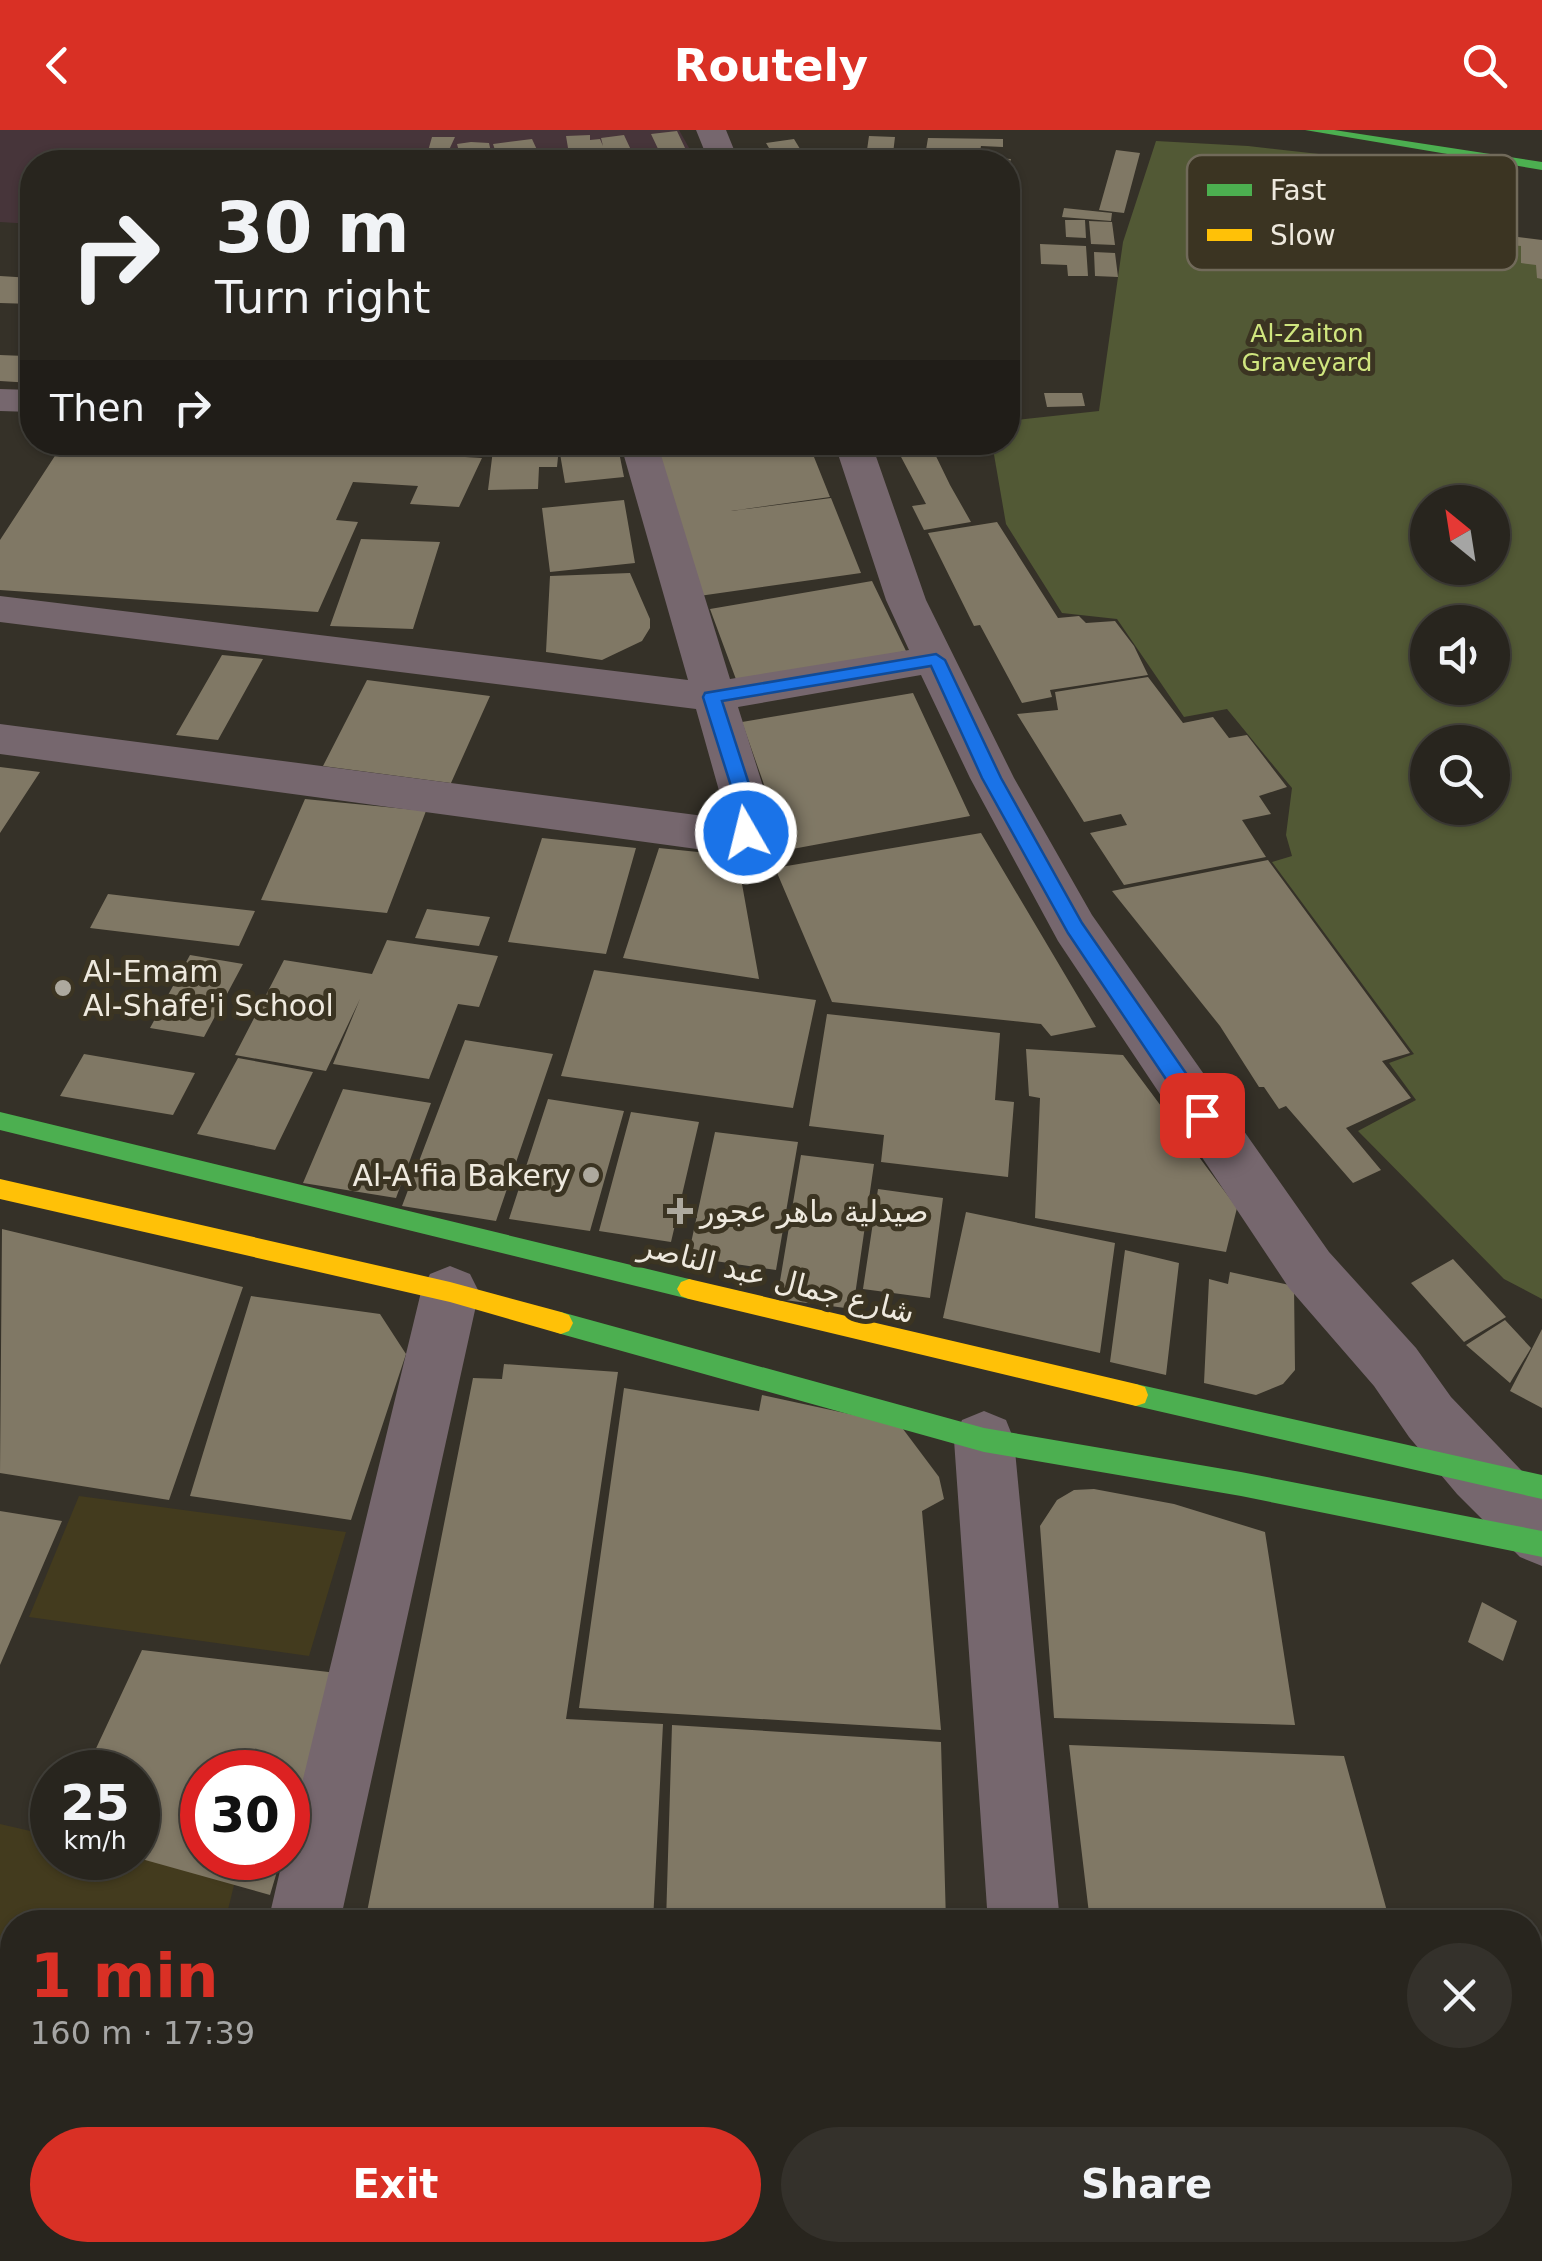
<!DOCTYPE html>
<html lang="en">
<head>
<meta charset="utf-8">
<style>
	body { margin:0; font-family:"DejaVu Sans",Cairo,sans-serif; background:#34312b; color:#f1f3f6; height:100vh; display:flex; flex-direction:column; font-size:38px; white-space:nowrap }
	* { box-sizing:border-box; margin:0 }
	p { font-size:32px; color:#a5a5a4 }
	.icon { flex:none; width:55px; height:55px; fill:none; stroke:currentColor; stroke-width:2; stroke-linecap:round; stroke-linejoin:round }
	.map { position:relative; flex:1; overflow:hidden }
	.panel { position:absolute; left:0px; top:1780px; width:1542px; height:352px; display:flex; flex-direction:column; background:#28251e; border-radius:40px 40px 0 0; box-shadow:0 2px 8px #0004,0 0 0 2px #44423c }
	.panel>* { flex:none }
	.guide { position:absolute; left:20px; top:20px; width:1000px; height:305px; border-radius:40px; box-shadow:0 2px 8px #0004,0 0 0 2px #44423c; background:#28251e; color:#f1f3f6; overflow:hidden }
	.needle { width:65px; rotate:330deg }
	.buttons { position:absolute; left:1410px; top:355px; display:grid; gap:20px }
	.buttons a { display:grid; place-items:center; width:100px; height:100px; border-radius:50%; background:#28251e; box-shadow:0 2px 8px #0004,0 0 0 2px #44423c; font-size:50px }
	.speed { position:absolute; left:30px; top:1620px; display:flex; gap:20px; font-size:50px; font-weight:700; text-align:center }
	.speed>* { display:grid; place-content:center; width:130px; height:130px; border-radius:50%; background:#28251e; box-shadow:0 2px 8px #0004,0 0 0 2px #44423c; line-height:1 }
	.speed small { font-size:25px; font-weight:400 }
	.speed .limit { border:15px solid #d22; background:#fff; color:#111 }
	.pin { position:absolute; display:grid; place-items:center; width:85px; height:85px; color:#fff; margin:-42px; border-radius:20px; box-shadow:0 5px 15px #0006 }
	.me { position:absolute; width:110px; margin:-55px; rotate:352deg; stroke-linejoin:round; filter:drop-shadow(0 0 8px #0008) }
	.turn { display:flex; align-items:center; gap:35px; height:210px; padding:0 30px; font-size:45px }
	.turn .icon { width:130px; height:130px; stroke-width:2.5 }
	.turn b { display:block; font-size:70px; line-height:85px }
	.then { display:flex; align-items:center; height:95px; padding:0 30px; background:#0003; gap:20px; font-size:38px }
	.round { display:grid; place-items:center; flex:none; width:105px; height:105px; border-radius:52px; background:#34312b }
	.headline { display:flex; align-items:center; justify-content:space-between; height:170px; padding:0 30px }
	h1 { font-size:60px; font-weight:700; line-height:75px; color:#d93025 }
	.action { display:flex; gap:20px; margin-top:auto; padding:20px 30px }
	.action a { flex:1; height:115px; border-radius:60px; background:#d93025; color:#fff; font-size:40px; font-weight:700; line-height:115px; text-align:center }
	.action a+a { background:#34312b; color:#f1f3f6 }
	header { display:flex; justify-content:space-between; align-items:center; height:130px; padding:0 30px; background:#d93025; color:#fff; font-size:45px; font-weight:700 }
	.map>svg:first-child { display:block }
	.commercial { fill:#47353a }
	.green { fill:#525935; fill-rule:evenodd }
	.sand { fill:#433b1e }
	.building { fill:#807865 }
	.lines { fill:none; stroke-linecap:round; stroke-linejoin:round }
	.street { fill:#76676e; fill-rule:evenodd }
	.fast { fill:#4caf50; fill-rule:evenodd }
	.slow { fill:#ffc107; fill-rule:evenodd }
	.route { fill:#1a73e8; stroke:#114b97; stroke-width:2.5 }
	.poi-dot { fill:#ada99e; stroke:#3b3422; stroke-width:4 }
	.labels { text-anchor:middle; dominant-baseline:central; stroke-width:10; stroke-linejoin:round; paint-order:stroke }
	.far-park-label { font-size:25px; fill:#d0e67f; stroke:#3b3422 }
	.poi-label { font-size:30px; fill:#eee9de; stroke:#3b3422; text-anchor:start }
	.street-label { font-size:30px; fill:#eee9de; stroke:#3b3422 }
	.key { fill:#3b3422; stroke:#716a5a; stroke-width:2.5 }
	.key-label { font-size:28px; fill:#eee9de }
</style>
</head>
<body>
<header><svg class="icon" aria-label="back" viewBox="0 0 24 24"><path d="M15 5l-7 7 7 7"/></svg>Routely<svg class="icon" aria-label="search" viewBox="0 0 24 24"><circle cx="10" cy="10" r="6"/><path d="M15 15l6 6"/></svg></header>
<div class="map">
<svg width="1542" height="2131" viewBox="0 0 1542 2131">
	<rect width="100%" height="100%" fill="#353128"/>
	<path class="commercial" d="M0 0H679L697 32H32V94L0 92Z"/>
	<path class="green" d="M1156 11 1248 16 1399 33 1468 44 1503 64 1506 107 1542 113V1169L1504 1149 1358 1001 1416 970 1389 933 1414 924 1272 732 1292 726 1286 705 1292 658 1227 579 1184 587 1117 489 1062 483 1006 394 992 313 1008 312V291L1099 281 1123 112ZM1428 372H1492V438H1428ZM1428 492H1492V558H1428ZM1428 612H1492V678H1428Z"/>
	<path class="sand" d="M79 1366 346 1402 309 1526 29 1487Z
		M0 1694 52 1706V1728L138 1727 235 1751 225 1792H12V1910L0 1908Z"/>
	<path class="building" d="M677 1 686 20 660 23 651 4Z
		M590 5V10L600 9 603 16 601 8 624 5 631 20 570 30 566 6Z
		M869 6 895 7 892 32H873L874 21 867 20Z
		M432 7H455L449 20H456V31L416 32V22L428 21Z
		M928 8 1003 9V17L981 16 979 27 1011 29 1010 32H924Z
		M532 9 538 22 497 29 538 24 541 32H478L476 25 496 23 493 14Z
		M794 9 808 32H751L745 21 769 18 766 13Z
		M471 12 489 13 491 22 461 29 457 14Z
		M1116 20 1140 23 1124 83 1099 80Z
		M1064 78 1112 83 1111 91 1062 87Z
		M1065 90H1085L1086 108 1066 107Z
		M1089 91 1112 92 1115 115 1091 114Z
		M1510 106 1542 110V149L1537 148 1536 135 1521 133V116L1510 115Z
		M1040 114 1086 116 1088 146H1068L1067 135 1041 134Z
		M1094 122 1115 123 1118 147 1095 146Z
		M0 146 32 148V174L0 173Z
		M32 214V253L0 251V225L25 226Z
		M1044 263H1082L1085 276 1047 277Z
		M64 312H214L482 328 459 377 410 374 418 356 353 352 336 390 358 392 318 482 0 460V410Z
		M494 312H541L540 327H558L557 337H539L538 359 488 360Z
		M558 312H617L624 347 565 353Z
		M653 312H808L830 367 731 381 831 368 861 443 699 466Z
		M893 312H928L930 318 898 323Z
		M933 320 950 355 971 392 924 400 912 376 926 374 900 325Z
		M624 370 635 433 550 442 542 378Z
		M997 392 1058 488 1079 486 1086 493 1115 491 1134 516 1148 545 1050 560 1052 567 1022 573 980 495 974 496 928 403Z
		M361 409 440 412 413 499 330 496Z
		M630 443 650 489V498L642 511 602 530 546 522 550 446Z
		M872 451 906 521 737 552 710 479Z
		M222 525 263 529 218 610 176 605Z
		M1148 547 1183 593 1213 587 1229 608 1247 605 1287 657 1259 666 1271 684 1242 690 1266 727 1124 755 1090 703 1127 695 1121 684 1084 692 1017 584 1058 580 1055 562Z
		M367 550 490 566 451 653 323 636Z
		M913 563 970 686 787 720 742 592Z
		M0 637 40 642 0 703Z
		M305 669 426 681 387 783 261 770Z
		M981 703 1096 897 1051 906 1041 894 832 872 775 738Z
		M542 708 636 718 606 824 508 812Z
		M659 718 737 726 759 849 623 828Z
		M1268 730 1410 923 1382 931 1411 968 1346 998 1381 1040 1353 1053 1286 976 1279 979 1264 957H1259L1220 896 1112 761Z
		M108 764 175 772 255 781 239 816 90 798Z
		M427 779 490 787 479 816 415 808Z
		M387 810 498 826 479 877 458 874 429 949 333 934 360 869 326 941 235 925 284 830 372 844Z
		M190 825 243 834 204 907 150 898Z
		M594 840 816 870 793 978 561 946Z
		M827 884 1000 903 995 970 1014 972 1008 1047 881 1032 884 1005 809 996Z
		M465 910 553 924 496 1091 402 1076Z
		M1026 919 1123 925 1237 1078 1226 1122 1035 1088 1040 968 1029 966Z
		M84 924 195 943 173 985 60 966Z
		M238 928 313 942 275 1020 197 1004Z
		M343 959 431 973 396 1068 303 1053Z
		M548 969 624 981 590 1101 509 1089Z
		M631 982 699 992 671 1112 599 1101Z
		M715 1002 798 1012 776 1140 688 1127Z
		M801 1025 874 1034 853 1179 777 1169Z
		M878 1059 943 1068 930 1168 863 1159Z
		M966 1082 1115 1113 1100 1223 943 1188Z
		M2 1099 243 1157 169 1370 0 1343Z
		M1125 1120 1179 1133 1166 1245 1110 1232Z
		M1453 1129 1506 1187 1464 1212 1411 1153Z
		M1230 1142 1294 1156 1295 1240 1283 1254 1256 1265 1204 1253 1209 1149 1228 1154Z
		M251 1166 380 1184 406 1224 351 1390 190 1366Z
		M1505 1190 1531 1218 1510 1253 1466 1215Z
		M1542 1199V1278L1510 1261Z
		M504 1234 618 1242 566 1589 663 1594 653 1792H365L473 1248 502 1249Z
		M624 1258 759 1281 762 1265 900 1295 939 1347 944 1369 922 1381 941 1600 579 1578Z
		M1094 1359 1174 1374 1265 1402 1295 1595 1054 1588 1040 1396 1057 1370 1074 1360Z
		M0 1381 62 1391 0 1535Z
		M1482 1472 1517 1491 1503 1531 1468 1512Z
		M142 1520 337 1543 288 1704V1642H202V1728H281L270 1765 138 1728V1642H85Z
		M672 1595 941 1612 946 1792H666Z
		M1069 1615 1344 1626 1390 1792H1090Z
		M0 1895 12 1897V2120H167L164 2131H0Z
		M1542 1990V2131H1495L1493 2120H1530V1991Z
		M301 2120H636V2131H298Z
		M859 2120H955L956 2131H904Z
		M1129 2120H1482L1485 2131H1130Z"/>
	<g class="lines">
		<path class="street" d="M696 0H726L739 32H709Z
			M0 259 32 260V282L0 281Z
			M620 312H657L730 549 909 520 886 470 834 312H871L926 470 1014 648 1092 785 1329 1122 1416 1218 1451 1267 1542 1362V1436L1520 1427 1457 1364 1409 1307 1374 1256 1289 1158 1058 811 970 648 921 545 738 577 773 688 762 715 726 723 0 624V594L727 689 696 579 0 492V466L688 550Z
			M450 1136 470 1144 479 1162 340 1792H268L283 1728H288V1711L421 1162 430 1144Z
			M984 1281 1006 1290 1014 1310 1060 1792H988L954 1310 962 1290Z
			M188 2120H268L265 2131H185Z
			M1012 2120H1092L1093 2131H1013Z"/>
		<path class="fast" d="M1305 0H1334L1542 32V40Z
			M0 982 689 1149 697 1152 701 1159 697 1166 689 1169 0 1000Z
			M561 1182 984 1298 1241 1342 1542 1401V1427L1241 1366 984 1322 561 1204 553 1201 549 1193 553 1185Z
			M1136 1254 1542 1345V1369L1136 1276 1127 1273 1124 1265 1127 1257Z"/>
		<path class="slow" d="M0 1049 450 1152 561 1182 569 1185 573 1193 569 1201 561 1204 450 1172 0 1069Z
			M689 1149 1136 1254 1145 1257 1148 1265 1145 1273 1136 1276 689 1169 681 1166 677 1159 681 1152Z"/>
	</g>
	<path class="route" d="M936 524 945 530 1001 648 1082 793 1210 978 1213 985 1210 991H1194L1068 803 982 648 931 536 722 571 760 688 753 708H739L737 703 741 688 703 567 705 563Z"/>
	<g class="poi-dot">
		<circle cx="63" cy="858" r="10"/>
		<circle cx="591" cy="1045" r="10"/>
		<path d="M675 1066h10v10h10v10h-10v10h-10v-10h-10v-10h10z"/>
	</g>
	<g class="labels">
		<g class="far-park-label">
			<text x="1307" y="203">Al-Zaiton<tspan x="1307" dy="29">Graveyard</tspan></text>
		</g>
		<g class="poi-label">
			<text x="83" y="841">Al-Emam<tspan x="83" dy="34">Al-Shafe'i School</tspan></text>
			<text x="571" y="1045" text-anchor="end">Al-A'fia Bakery</text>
			<text x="700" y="1081">صيدلية ماهر عجور</text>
		</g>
		<g class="street-label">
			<text transform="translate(777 1149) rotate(14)">شارع جمال عبد الناصر</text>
		</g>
	</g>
	<rect x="1187" y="25" width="330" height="115" rx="15" class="key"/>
	<rect x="1207" y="54" width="45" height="12" fill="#4caf50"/>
	<rect x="1207" y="99" width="45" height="12" fill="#ffc107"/>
	<g class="key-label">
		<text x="1270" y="70">Fast</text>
		<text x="1270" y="115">Slow</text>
	</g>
</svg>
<div class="buttons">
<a><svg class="needle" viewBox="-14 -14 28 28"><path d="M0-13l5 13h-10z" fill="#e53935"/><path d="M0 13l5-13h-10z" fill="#a5a5a4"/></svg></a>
<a><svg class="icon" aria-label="sound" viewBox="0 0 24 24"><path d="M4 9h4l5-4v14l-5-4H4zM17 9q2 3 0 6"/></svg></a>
<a><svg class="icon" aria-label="search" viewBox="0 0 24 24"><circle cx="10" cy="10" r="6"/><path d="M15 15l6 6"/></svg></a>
</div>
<div class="speed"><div>25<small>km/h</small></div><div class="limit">30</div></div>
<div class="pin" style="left:1202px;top:985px;background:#d93025"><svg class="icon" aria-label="arrive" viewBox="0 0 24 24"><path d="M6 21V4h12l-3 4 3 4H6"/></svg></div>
<svg class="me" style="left:746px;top:703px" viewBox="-20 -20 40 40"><circle r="17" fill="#1a73e8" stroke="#fff" stroke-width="3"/><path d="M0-11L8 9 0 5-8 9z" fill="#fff"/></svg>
<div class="guide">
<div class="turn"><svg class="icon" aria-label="right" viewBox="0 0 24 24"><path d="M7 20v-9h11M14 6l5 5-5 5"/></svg><div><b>30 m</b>Turn right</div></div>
<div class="then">Then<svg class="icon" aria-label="right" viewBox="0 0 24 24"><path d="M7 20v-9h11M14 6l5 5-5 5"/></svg></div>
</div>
<section class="panel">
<div class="headline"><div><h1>1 min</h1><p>160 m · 17:39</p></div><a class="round"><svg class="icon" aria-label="close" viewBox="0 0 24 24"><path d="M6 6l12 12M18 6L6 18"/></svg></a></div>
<div class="action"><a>Exit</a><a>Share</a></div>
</section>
</div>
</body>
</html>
